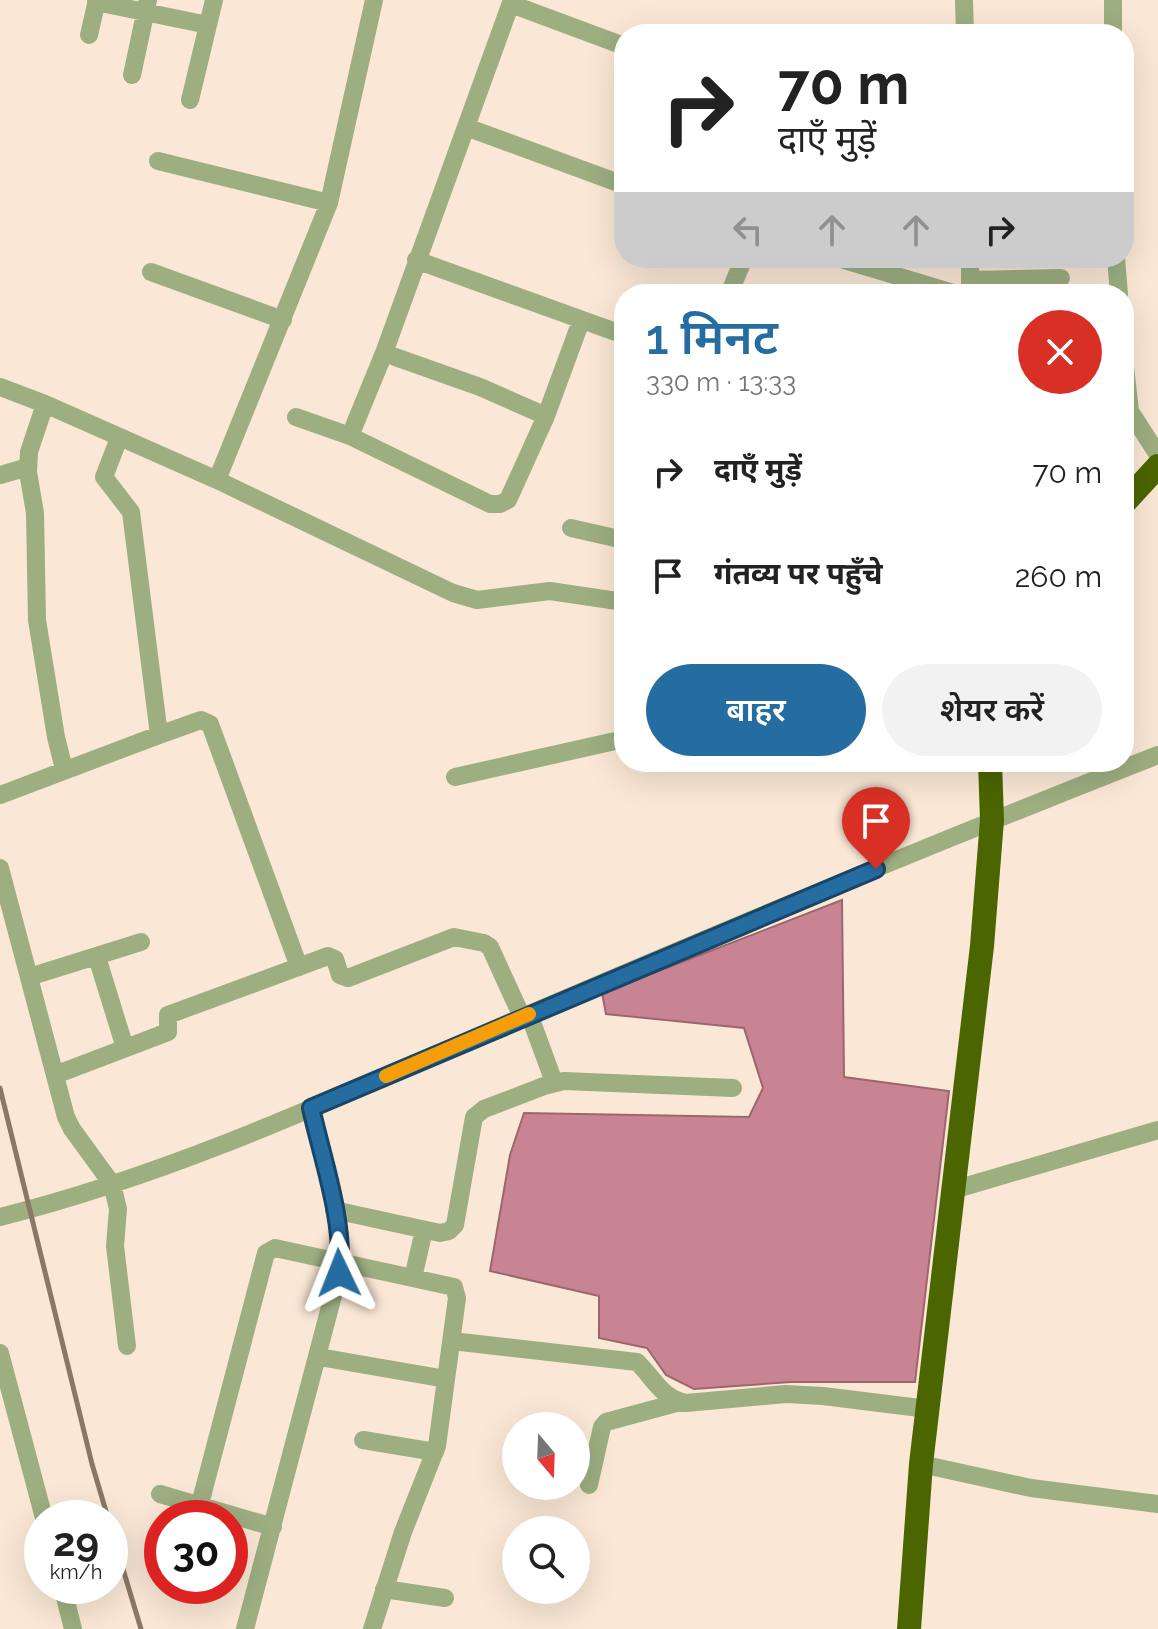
<!DOCTYPE html>
<html lang="hi">
<head>
<meta charset="utf-8">
<style>
	body { margin:0; font-family:Raleway,"Noto Sans Devanagari",sans-serif; background:#f2f2f2; color:#222; height:100vh; display:flex; flex-direction:column; font-size:30px; white-space:nowrap }
	* { box-sizing:border-box; margin:0 }
	p { font-size:26px; color:#767676 }
	.icon { flex:none; width:44px; height:44px; fill:none; stroke:currentColor; stroke-width:2; stroke-linecap:round; stroke-linejoin:round }
	.map { position:relative; flex:1; overflow:hidden }
	.details { position:absolute; left:614px; top:284px; width:520px; height:488px; display:flex; flex-direction:column; background:#fff; border-radius:32px; box-shadow:0 8px 32px #0002 }
	.details>* { flex:none }
	.banner { position:absolute; left:614px; top:24px; width:520px; height:244px; border-radius:32px; box-shadow:0 8px 32px #0002; background:#fff; color:#222; overflow:hidden }
	.needle { width:52px; rotate:161deg }
	.tools { position:absolute; left:502px; top:1412px; display:grid; gap:16px }
	.tools a { display:grid; place-items:center; width:88px; height:88px; border-radius:50%; background:#fff; box-shadow:0 8px 32px #0002; font-size:40px }
	.speed { position:absolute; left:24px; top:1500px; display:flex; gap:16px; font-size:40px; font-weight:700; text-align:center }
	.speed>* { display:grid; place-content:center; width:104px; height:104px; border-radius:50%; background:#fff; box-shadow:0 8px 32px #0002; line-height:1 }
	.speed small { font-size:20px; font-weight:400 }
	.speed .limit { border:12px solid #d22; background:#fff; color:#111 }
	.pin { position:absolute; display:grid; place-items:center; width:68px; height:68px; color:#fff; margin:-82px -34px; border-radius:50% 50% 50% 0; rotate:-45deg; box-shadow:0 0 8px #0007 }
	.pin .icon { rotate:45deg }
	.me { position:absolute; width:88px; margin:-44px; rotate:358deg; stroke-linejoin:round; filter:drop-shadow(0 0 6px #0008) }
	.turn { display:flex; align-items:center; gap:28px; height:168px; padding:0 32px; font-size:36px }
	.turn .icon { width:104px; height:104px; stroke-width:2.5 }
	.turn b { display:block; font-size:56px; line-height:68px }
	.lanes { display:flex; align-items:center; height:76px; padding:0 32px; background:#0003; justify-content:center; gap:40px; direction:ltr }
	.lanes .off { opacity:.35 }
	.round { display:grid; place-items:center; flex:none; width:84px; height:84px; border-radius:42px; background:#f2f2f2 }
	.summary { display:flex; align-items:center; justify-content:space-between; height:136px; padding:0 32px }
	h1 { font-size:48px; font-weight:600; line-height:60px; color:#256ca0 }
	.cta { display:flex; gap:16px; margin-top:auto; padding:16px 32px }
	.cta a { flex:1; height:92px; border-radius:48px; background:#256ca0; color:#fff; font-size:32px; font-weight:600; line-height:92px; text-align:center }
	.cta a+a { background:#f2f2f2; color:#222 }
	ul { padding:0; list-style:none }
	li { display:flex; align-items:center; gap:24px; height:104px; padding:0 32px }
	li div { flex:1 }
	li b { display:block; font-size:30px }
	li em { font-style:normal }
	.map>svg:first-child { display:block }
	.water { fill:#c98494; stroke:#9c676c; stroke-width:2 }
	.lines { fill:none; stroke-linecap:round; stroke-linejoin:round }
	.minor { stroke:#9dae81; stroke-width:18 }
	.highway { stroke:#4b6501; stroke-width:24 }
	.rail { stroke:#8a7866; stroke-width:5 }
	.route-casing { stroke:#184668; stroke-width:20 }
	.route { stroke:#256ca0; stroke-width:14 }
	.slow { stroke:#f59e0b; stroke-width:14 }
</style>
</head>
<body>
<div class="map">
<svg width="1158" height="1629" viewBox="0 0 1158 1629">
	<rect width="100%" height="100%" fill="#fae7d5"/>
	<path class="water" d="M842 900 844 1077 949 1091 915 1382H791L694 1389 666 1375 647 1348 599 1338V1296L490 1271 510 1155 524 1113 749 1117 763 1088 744 1028 606 1014 602 993Z"/>
	<g class="lines">
		<path class="minor" d="M964 0 965 34
			M96 2 208 25
			M511 4 624 46
			M1113 34V0
			M89 35 97 0
			M132 75 148 0
			M190 100 214 0
			M466 127 624 185
			M158 161 329 203
			M837 258 957 294
			M970 258V294
			M1116 258 1119 294
			M416 260 624 335
			M151 272 283 320
			M970 280 1061 278
			M729 294 744 258
			M384 353 480 387 546 416
			M1124 358 1130 411 1158 455
			M0 387 45 404 217 480 453 593 477 600 550 591 624 602
			M45 404 29 452 28 472 35 513 37 620 56 737 64 769
			M296 417 350 436 490 504H500L508 500 546 416 581 321
			M350 436 384 353 512 0
			M0 475 28 467
			M217 480 329 203 374 0
			M571 528 624 540
			M159 735 201 720 210 724 299 967
			M455 777 624 739
			M0 795 159 735 131 512 104 477 119 438
			M0 868 66 1117 72 1129 112 1184 118 1209 115 1246 127 1346
			M97 957 125 1048
			M29 977 141 942
			M529 1014 554 1082
			M55 1075 168 1032V1015L328 956 335 959 340 975 348 978 454 937 484 943 490 947 522 1017
			M953 1190 1158 1130
			M334 1210 440 1233 449 1231 455 1225 474 1117 484 1109 544 1086 564 1081 733 1088
			M0 1217C180 1172 351 1091 520 1018 732 927 944 839 1158 755
			M413 1278 424 1230
			M452 1341 637 1362C653 1377 662 1399 686 1403L786 1394 823 1396 928 1409
			M0 1353 44 1518
			M319 1357 446 1379
			M363 1440 435 1452
			M921 1464 1031 1488 1158 1504
			M589 1485 602 1427 606 1422 680 1402
			M160 1494 273 1527
			M200 1504 266 1253 275 1248 454 1287 457 1298 437 1446 403 1532 372 1629
			M62 1586 73 1629
			M384 1589 445 1598
			M245 1629 339 1273C345 1222 323 1158 311 1108"/>
		<path class="highway" d="M1124 503 1158 466
			M909 1629 921 1464 982 946 992 820 990 762"/>
		<path class="rail" d="M0 1088 92 1464 108 1518
			M110 1526 141 1629"/>
	</g>
	<g class="lines">
		<defs>
			<path id="route" d="M339 1273C345 1222 322 1158 311 1108L876 869"/>
		</defs>
		<use href="#route" class="route-casing"/>
		<use href="#route" class="route"/>
		<path class="slow" d="M386 1076 529 1014"/>
	</g>
</svg>
<div class="tools">
<a><svg class="needle" viewBox="-14 -14 28 28"><path d="M0-13l5 13h-10z" fill="#e53935"/><path d="M0 13l5-13h-10z" fill="#767676"/></svg></a>
<a><svg class="icon" aria-label="search" viewBox="0 0 24 24"><circle cx="10" cy="10" r="6"/><path d="M15 15l6 6"/></svg></a>
</div>
<div class="speed"><div>29<small>km/h</small></div><div class="limit">30</div></div>
<div class="pin" style="left:876px;top:869px;background:#d93025"><svg class="icon" aria-label="arrive" viewBox="0 0 24 24"><path d="M6 21V4h12l-3 4 3 4H6"/></svg></div>
<svg class="me" style="left:339px;top:1273px" viewBox="-20 -20 40 40"><path d="M0-17L14 15 0 8-14 15z" fill="#256ca0" stroke="#fff" stroke-width="4"/></svg>
<div class="banner">
<div class="turn"><svg class="icon" aria-label="right" viewBox="0 0 24 24"><path d="M7 20v-9h11M14 6l5 5-5 5"/></svg><div><b>70 m</b>दाएँ मुड़ें</div></div>
<div class="lanes"><svg class="icon off" aria-label="left" viewBox="0 0 24 24"><path d="M17 20v-9H6M10 6l-5 5 5 5"/></svg><svg class="icon off" aria-label="ahead" viewBox="0 0 24 24"><path d="M12 20V5M6 11l6-6 6 6"/></svg><svg class="icon off" aria-label="ahead" viewBox="0 0 24 24"><path d="M12 20V5M6 11l6-6 6 6"/></svg><svg class="icon" aria-label="right" viewBox="0 0 24 24"><path d="M7 20v-9h11M14 6l5 5-5 5"/></svg></div>
</div>
<section class="details">
<div class="summary"><div><h1>1 मिनट</h1><p>330 m · 13:33</p></div><a class="round" style="background:#d93025;color:#fff"><svg class="icon" aria-label="close" viewBox="0 0 24 24"><path d="M6 6l12 12M18 6L6 18"/></svg></a></div>
<ul>
<li><svg class="icon" aria-label="right" viewBox="0 0 24 24"><path d="M7 20v-9h11M14 6l5 5-5 5"/></svg><div><b>दाएँ मुड़ें</b></div><em>70 m</em></li>
<li><svg class="icon" aria-label="arrive" viewBox="0 0 24 24"><path d="M6 21V4h12l-3 4 3 4H6"/></svg><div><b>गंतव्य पर पहुँचे</b></div><em>260 m</em></li>
</ul>
<div class="cta"><a>बाहर</a><a>शेयर करें</a></div>
</section>
</div>
</body>
</html>
